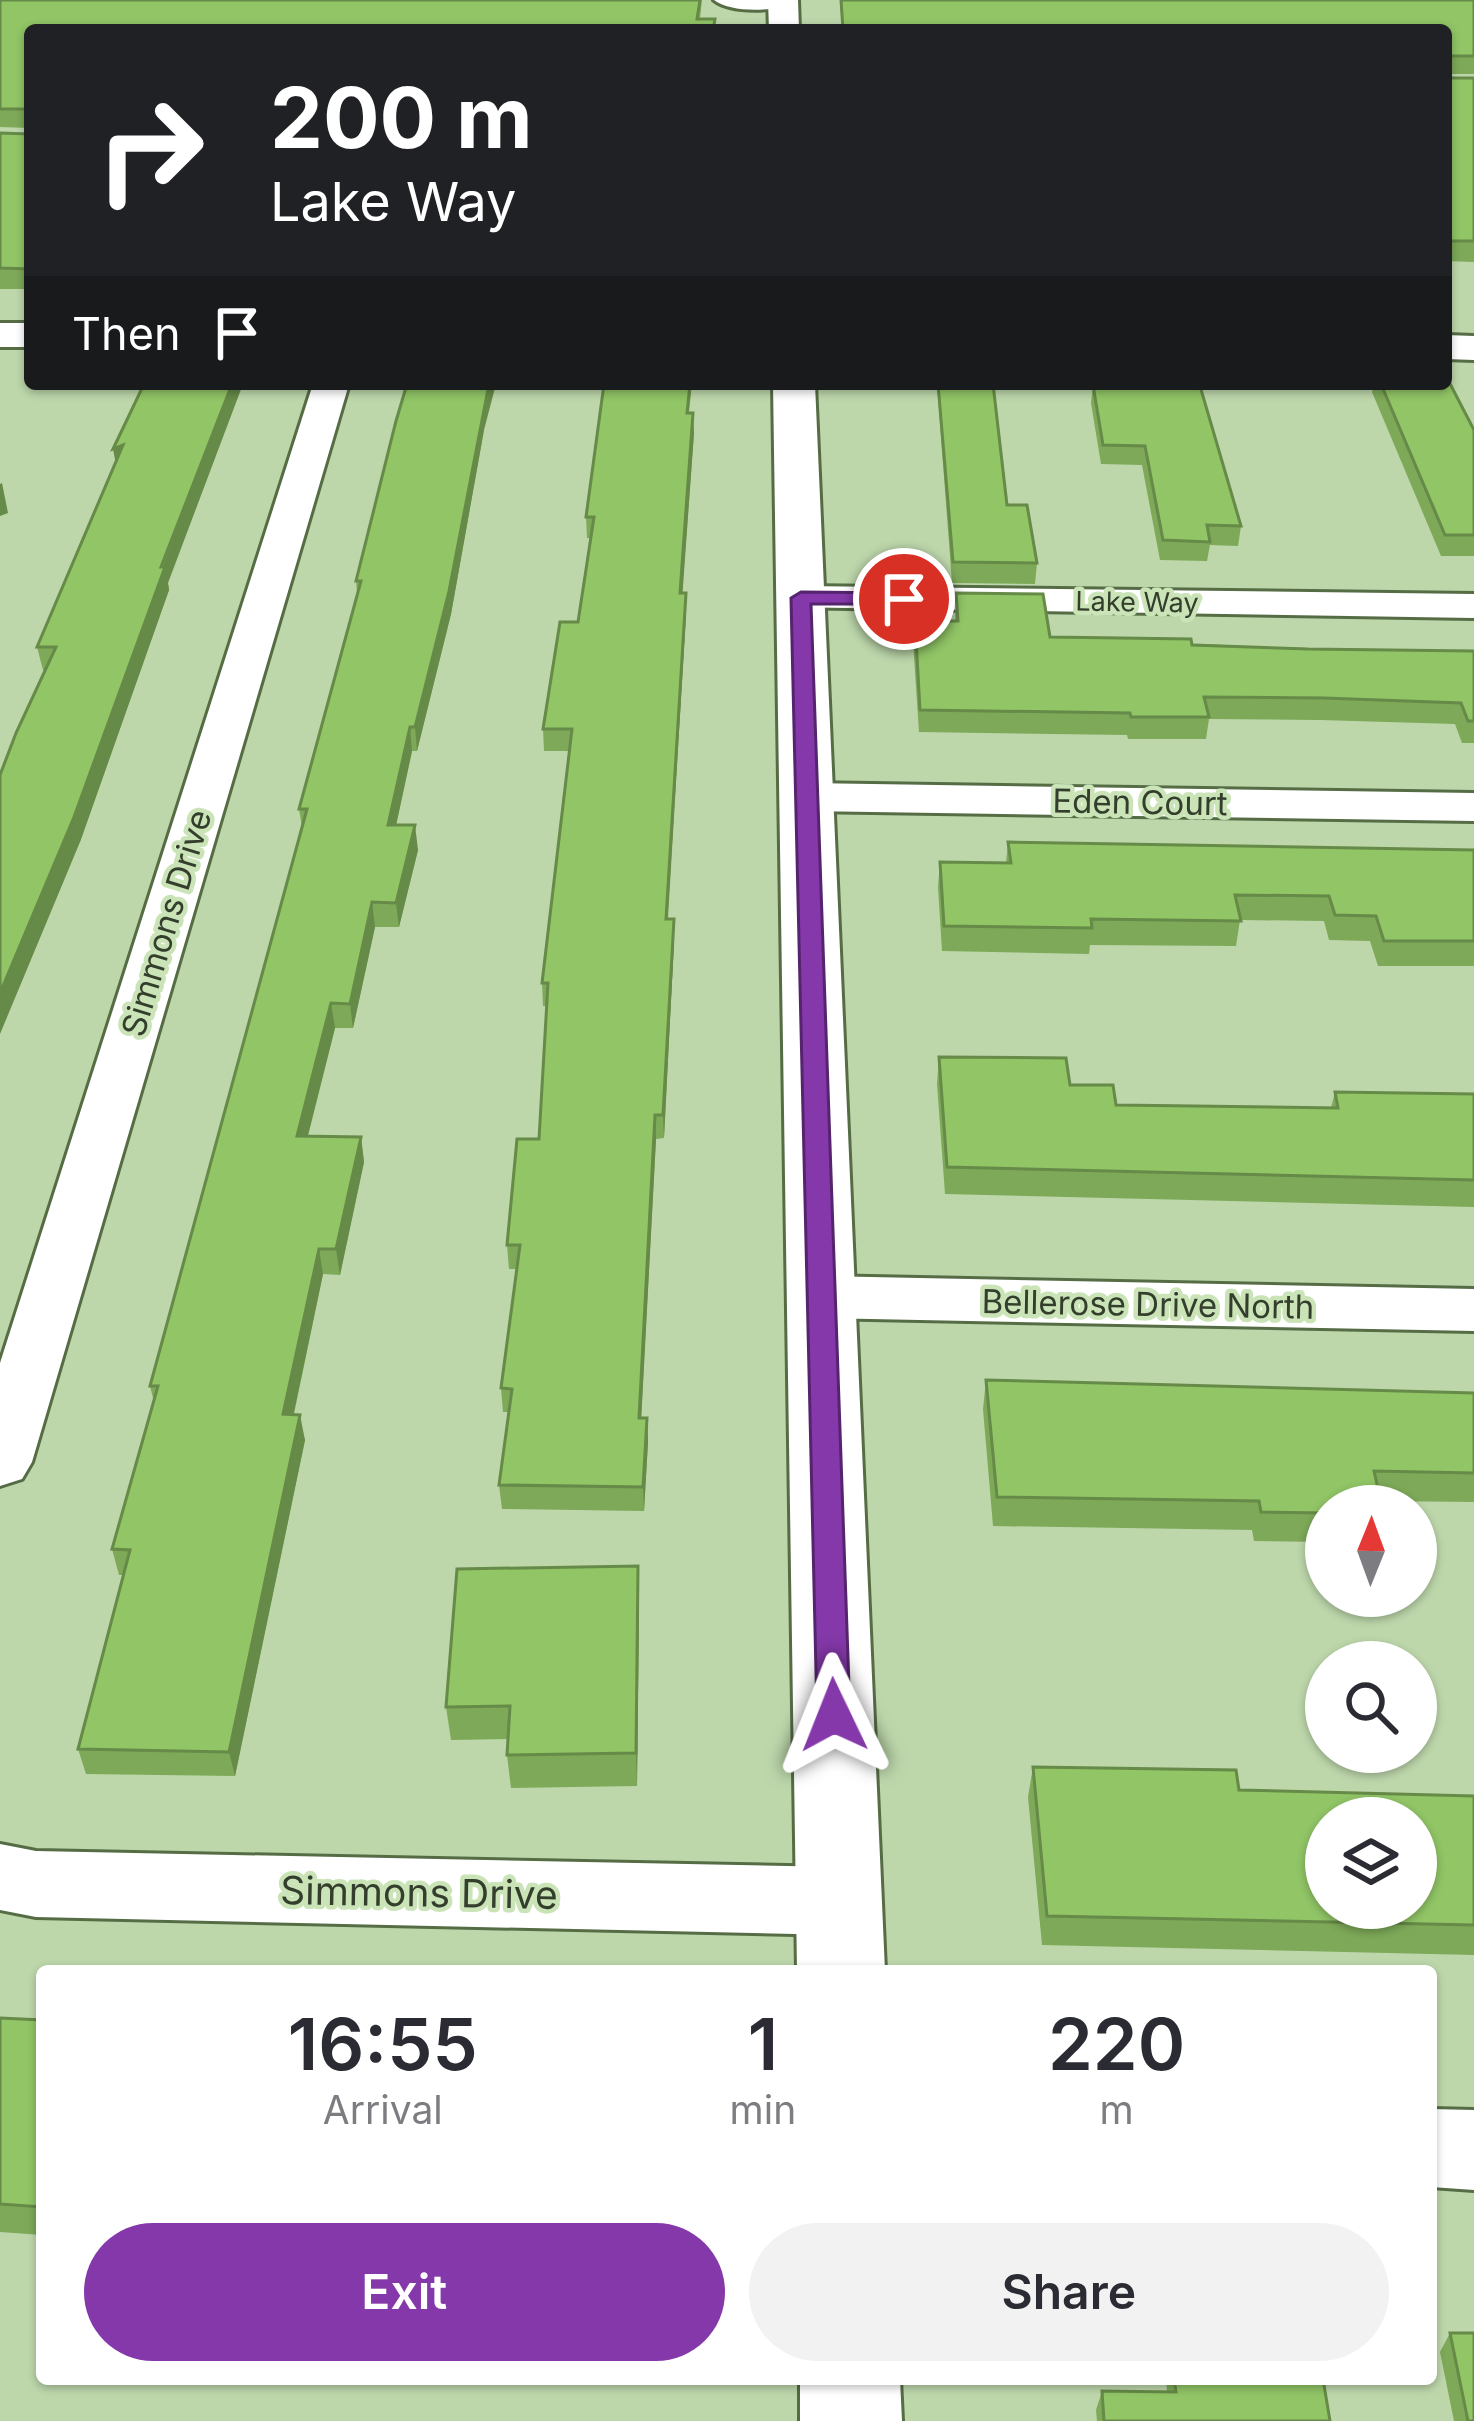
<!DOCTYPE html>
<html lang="en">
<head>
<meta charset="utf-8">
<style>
	body { margin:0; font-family:Inter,sans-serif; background:#f2f2f3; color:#2b2b33; height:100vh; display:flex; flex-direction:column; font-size:45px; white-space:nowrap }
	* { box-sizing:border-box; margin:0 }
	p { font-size:39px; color:#7c7c81 }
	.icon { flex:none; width:66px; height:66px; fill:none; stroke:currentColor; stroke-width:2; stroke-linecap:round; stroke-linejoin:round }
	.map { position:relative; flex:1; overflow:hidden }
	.details { position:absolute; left:36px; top:1965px; width:1401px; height:420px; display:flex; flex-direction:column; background:#fff; border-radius:12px; box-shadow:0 3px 9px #0004 }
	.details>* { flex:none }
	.guide { position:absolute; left:24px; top:24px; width:1428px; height:366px; border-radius:12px; box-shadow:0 3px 9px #0004; background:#202124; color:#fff; overflow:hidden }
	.needle { width:78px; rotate:1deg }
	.buttons { position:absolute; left:1305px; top:1485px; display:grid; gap:24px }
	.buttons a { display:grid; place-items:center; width:132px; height:132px; border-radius:50%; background:#fff; box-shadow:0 3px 9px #0004; font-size:60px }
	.pin { position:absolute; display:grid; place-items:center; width:102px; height:102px; color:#fff; margin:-51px; border:6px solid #fff; border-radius:50%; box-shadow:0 3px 12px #0007 }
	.me { position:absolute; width:132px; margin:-66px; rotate:358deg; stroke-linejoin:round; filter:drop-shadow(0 0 9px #0008) }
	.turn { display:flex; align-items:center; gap:42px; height:252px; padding:0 48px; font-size:54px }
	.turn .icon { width:156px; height:156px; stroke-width:2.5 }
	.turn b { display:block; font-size:84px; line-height:102px }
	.then { display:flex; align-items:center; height:114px; padding:0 48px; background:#0003; gap:24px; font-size:45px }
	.eta { display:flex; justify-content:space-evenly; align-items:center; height:204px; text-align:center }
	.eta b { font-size:72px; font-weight:600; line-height:84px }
	.cta { display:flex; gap:24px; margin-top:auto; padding:24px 48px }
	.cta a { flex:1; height:138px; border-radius:72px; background:#8438a9; color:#fff; font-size:48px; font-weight:600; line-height:138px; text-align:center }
	.cta a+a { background:#f2f2f3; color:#2b2b33 }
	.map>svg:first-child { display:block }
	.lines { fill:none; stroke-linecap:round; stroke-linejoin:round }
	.street-casing { stroke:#556c45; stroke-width:6 }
	.secondary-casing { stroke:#556c45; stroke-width:6 }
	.street { fill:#fff; fill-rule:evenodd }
	.secondary { fill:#fff; fill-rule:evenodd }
	.wall { fill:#7da958 }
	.shaded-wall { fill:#668a47 }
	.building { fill:#91c566; stroke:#668a47; stroke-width:3; fill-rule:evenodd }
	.route { fill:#8438a9; stroke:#56246e; stroke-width:3 }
	.labels { text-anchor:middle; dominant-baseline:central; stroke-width:9; stroke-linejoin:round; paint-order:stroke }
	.far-street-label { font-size:27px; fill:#343e2d; stroke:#cae4b8 }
	.street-label { font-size:33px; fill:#343e2d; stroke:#cae4b8 }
	.near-street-label { font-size:39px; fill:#343e2d; stroke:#cae4b8 }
</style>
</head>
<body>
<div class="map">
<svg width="1474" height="2421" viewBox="0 0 1474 2421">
	<rect width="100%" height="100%" fill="#bdd7ab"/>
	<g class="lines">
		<defs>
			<path id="street" d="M714 0H796C780 13 730 13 714 0Z
				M313 384H349L32 1462 22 1479 0 1486V1363Z
				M801 586 1474 594V618L786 607 780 598 786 589Z
				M807 783 1474 793V821L807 811 791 807 784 797 791 787Z
				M821 1276 1474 1289V1331L821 1318 800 1312 791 1297 800 1282Z
				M0 1844 36 1851 839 1867 865 1877 876 1901 865 1925 839 1935 36 1917 0 1910Z
				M1431 2109 1474 2110V2190L1431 2187Z"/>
			<path id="secondary" d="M768 0H798L799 30H769Z
				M0 323H30V347H0Z
				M1446 335 1474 336V360L1446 359Z
				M773 384H815L885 1971H797Z
				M800 2379H900L902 2421H800Z"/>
		</defs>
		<use href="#street" class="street-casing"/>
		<use href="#secondary" class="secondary-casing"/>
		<use href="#street" class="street"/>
		<use href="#secondary" class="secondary"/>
	</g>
	<path class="wall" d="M0 0H702L700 19H715V30H30V289H0V133L29 134 30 128 0 127Z
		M840 0H1474V74H1446V78H1474V262L1446 261V30H842Z
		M604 384H692L689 413 694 433 682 593H686V614L668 919 674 942 664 1138 656 1139 641 1418H647L648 1442 644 1511 502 1509 499 1485 509 1412H503L501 1388 517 1269H509L507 1245 539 1139 547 1006H543L542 983 570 751H544L543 729 578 622 591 538H587L586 517Z
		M937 384H993L1007 505 1037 563 1035 584 952 583Z
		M1374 384H1446L1474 430V556H1441L1372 392Z
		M1093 385 1241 526 1238 546 1210 545 1207 561 1160 560 1142 465 1101 464 1091 403Z
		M484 430 451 614 417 751H412L396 825 418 850 399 927H375L353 1028H335L308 1136 361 1137 364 1162 340 1275 323 1274 294 1414 305 1440 235 1776 86 1774 78 1749 123 1575H119L112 1549 154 1402 150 1386 302 827 299 809 357 593 356 581Z
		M116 462 168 583 169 590 80 842 45 670H43L37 647Z
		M956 593 1050 637 1308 649 1474 651V743H1462L1455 724 1320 720 1209 719 1206 739H1128L1127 735 919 732 913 642 915 621H955Z
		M1008 842 1474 850V966H1378L1370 941 1329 940 1324 921 1240 920 1236 946 1090 945 1089 954 942 951 938 887 940 862 1006 863Z
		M939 1057 1070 1085 1116 1105 1331 1108 1335 1092 1474 1094V1207L945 1194 937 1084Z
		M986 1380 1474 1393V1502L1381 1501 1326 1506V1542L1254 1541 1252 1530 993 1526 983 1409Z
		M638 1566 639 1600 637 1786 511 1788 507 1755 508 1739 451 1740 446 1707Z
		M1033 1767 1239 1790 1474 1796V1955L1042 1945 1028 1797Z
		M0 2018 42 2020V2235L0 2232Z
		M1450 2333 1474 2421H1454L1440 2352Z
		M1166 2379H1323L1330 2421H1097L1096 2410 1102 2391 1167 2392Z"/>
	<path class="shaded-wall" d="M232 384H243L168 583 169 590 80 842 0 1034V993Z
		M489 384H496L484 430 451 614 417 751 415 727Z
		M693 413 694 433 681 614 680 593Z
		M123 445 117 470 113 449Z
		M2 483 8 513 0 516V484Z
		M686 593V614L666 942V919Z
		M410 727 412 751 391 849 388 825Z
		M415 825 418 850 399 927 396 903Z
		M372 902 375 927 353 1028 350 1004Z
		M674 919V942L664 1138 663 1115Z
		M331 1003 335 1028 301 1162 297 1136Z
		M655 1115 656 1139 640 1442 639 1418Z
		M361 1137 364 1162 340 1275 336 1249Z
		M319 1249 323 1274 288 1440 283 1414Z
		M300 1415 305 1440 235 1776 229 1752Z
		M647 1418 648 1442 644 1511 643 1487Z
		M638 1566 639 1600 637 1786 636 1753Z"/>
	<path class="building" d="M0 0H700L697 19H715L713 30H30V269L0 268V133L29 134 30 109H0Z
		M841 0H1474V56H1446V78H1474V241H1446V30H846L843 29Z
		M1446 376 1474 430V535H1445L1381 384H1446Z
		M144 384H232L161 567H165L74 817 0 993V775L16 733 56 647H37L123 445 113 449Z
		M407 384H489L449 591 415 727H410L388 825H415L396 903 372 902 350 1004 331 1003 297 1136 361 1137 336 1249H319L283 1414 300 1415 229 1752 78 1749 130 1550 112 1549 158 1386H150L307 809H299L361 581H356L396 421Z
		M604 384H690L687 413H693L680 593H686L666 919H674L663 1115H655L639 1418H647L643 1487 499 1485 512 1389 501 1388 520 1245H507L517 1139H539L548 983H542L572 729H543L560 622H578L594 517H586Z
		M938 384H993L1007 505H1027L1037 563 953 562Z
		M1093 385 1200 386 1241 526 1207 525 1210 542 1163 540 1145 446 1103 445Z
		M956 593 1043 594 1050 637 1191 639 1192 645 1308 649 1474 651V721H1468L1461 703 1324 698 1204 697 1209 717H1131L1130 713 920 710 915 621H958Z
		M1008 842 1474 850V941H1384L1376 916 1335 915 1329 896 1235 895 1241 921 1091 919 1092 928 944 926 940 862 1011 863Z
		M939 1057 1066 1058 1070 1085H1113L1116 1105 1338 1108 1335 1092 1474 1094V1180L947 1167Z
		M986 1380 1474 1393V1473L1374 1471 1382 1506H1326V1513L1261 1512 1259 1501 997 1497Z
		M638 1566 636 1753 507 1755 510 1706 446 1707 457 1569Z
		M1033 1767 1236 1770 1239 1790 1474 1796V1925L1047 1916ZM1326 1818H1416V1908H1326Z
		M0 2018 42 2020V2207L0 2204Z
		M1450 2333H1474V2421H1468Z
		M1174 2379H1323L1330 2421H1104L1102 2391 1176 2392Z"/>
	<path class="route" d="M904 593 911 595V604H811L850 1715 846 1725 834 1729 822 1725 817 1715 791 598 801 592Z"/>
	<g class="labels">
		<g class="far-street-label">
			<text transform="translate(1137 602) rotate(1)">Lake Way</text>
		</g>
		<g class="street-label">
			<text transform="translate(1140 802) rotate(1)">Eden Court</text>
			<text transform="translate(166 923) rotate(-73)">Simmons Drive</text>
			<text transform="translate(1148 1304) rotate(1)">Bellerose Drive North</text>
		</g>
		<g class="near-street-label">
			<text transform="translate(419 1892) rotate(1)">Simmons Drive</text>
		</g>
	</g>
</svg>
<div class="buttons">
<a><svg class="needle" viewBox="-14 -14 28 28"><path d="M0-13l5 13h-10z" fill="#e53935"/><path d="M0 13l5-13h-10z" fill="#7c7c81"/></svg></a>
<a><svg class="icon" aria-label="search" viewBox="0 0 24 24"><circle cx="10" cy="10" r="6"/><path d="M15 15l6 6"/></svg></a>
<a><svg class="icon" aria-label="layers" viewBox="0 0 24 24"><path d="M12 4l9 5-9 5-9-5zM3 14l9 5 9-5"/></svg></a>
</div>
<div class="pin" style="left:904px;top:599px;background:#d93025"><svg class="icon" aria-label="arrive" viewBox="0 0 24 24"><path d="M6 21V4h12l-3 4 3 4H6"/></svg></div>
<svg class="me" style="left:834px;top:1715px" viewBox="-20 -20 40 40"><path d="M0-17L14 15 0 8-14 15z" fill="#8438a9" stroke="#fff" stroke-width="4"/></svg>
<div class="guide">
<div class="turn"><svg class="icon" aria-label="right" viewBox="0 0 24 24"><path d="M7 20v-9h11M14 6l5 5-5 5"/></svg><div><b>200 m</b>Lake Way</div></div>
<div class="then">Then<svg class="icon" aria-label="arrive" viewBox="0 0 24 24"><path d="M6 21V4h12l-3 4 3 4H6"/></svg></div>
</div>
<section class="details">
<div class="eta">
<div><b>16:55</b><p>Arrival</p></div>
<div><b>1</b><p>min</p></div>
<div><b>220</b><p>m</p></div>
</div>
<div class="cta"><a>Exit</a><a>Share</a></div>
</section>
</div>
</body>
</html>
